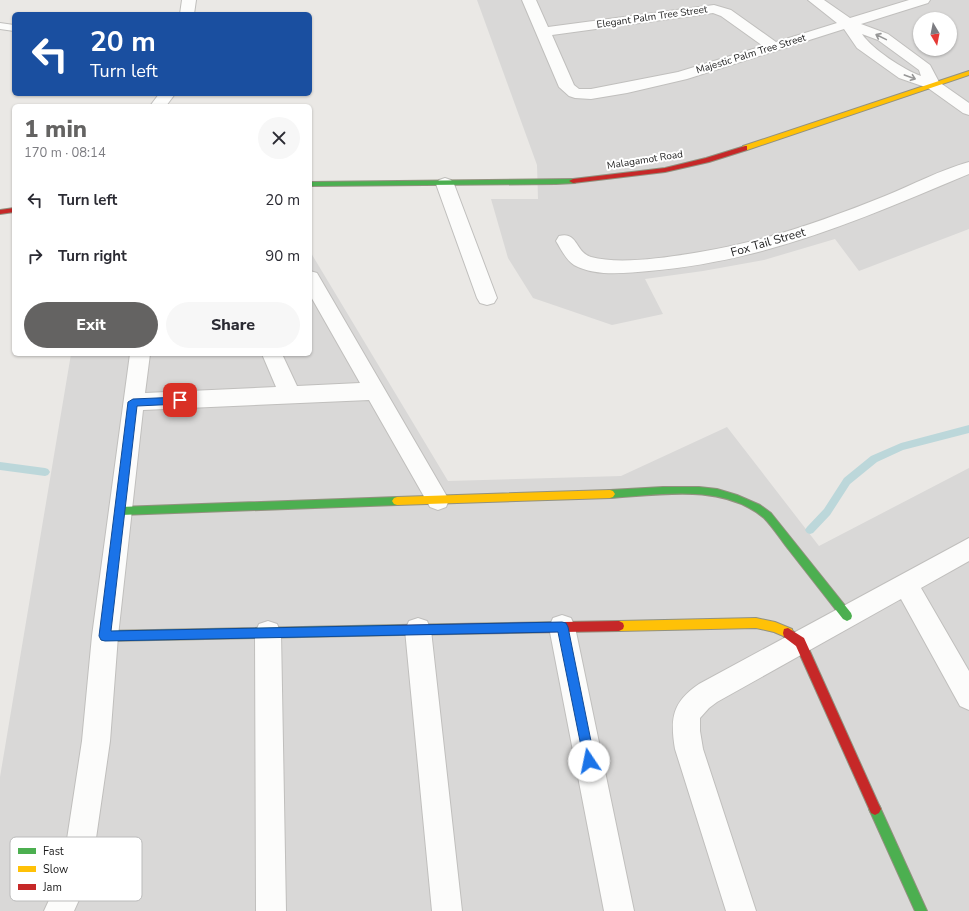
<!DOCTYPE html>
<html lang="en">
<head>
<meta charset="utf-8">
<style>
	body { margin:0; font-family:"Nunito Sans",sans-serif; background:#f7f7f7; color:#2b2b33; height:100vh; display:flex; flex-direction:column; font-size:15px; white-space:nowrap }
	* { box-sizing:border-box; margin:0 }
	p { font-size:13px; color:#7c7c81 }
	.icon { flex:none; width:22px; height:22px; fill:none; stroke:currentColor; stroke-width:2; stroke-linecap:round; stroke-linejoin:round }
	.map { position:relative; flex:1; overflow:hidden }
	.drawer { position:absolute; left:12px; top:104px; width:300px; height:252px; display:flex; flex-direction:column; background:#fff; border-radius:6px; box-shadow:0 1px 3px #0004 }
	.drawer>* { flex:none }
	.banner { position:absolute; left:12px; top:12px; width:300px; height:84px; border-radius:6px; box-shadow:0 1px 3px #0004; background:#1a4fa0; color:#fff; overflow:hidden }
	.needle { width:26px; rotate:170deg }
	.fabs { position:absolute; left:913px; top:12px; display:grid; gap:8px }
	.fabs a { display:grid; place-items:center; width:44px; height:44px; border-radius:50%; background:#fff; box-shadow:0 1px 3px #0004; font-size:20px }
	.pin { position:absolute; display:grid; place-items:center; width:34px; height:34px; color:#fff; margin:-17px; border-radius:8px; box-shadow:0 2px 6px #0006 }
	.me { position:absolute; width:44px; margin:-22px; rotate:349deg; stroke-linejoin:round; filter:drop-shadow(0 0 3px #0008) }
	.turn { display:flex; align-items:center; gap:14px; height:84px; padding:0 12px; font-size:18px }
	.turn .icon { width:52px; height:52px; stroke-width:2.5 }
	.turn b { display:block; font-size:28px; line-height:34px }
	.round { display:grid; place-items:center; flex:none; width:42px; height:42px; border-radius:21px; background:#f7f7f7 }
	.overview { display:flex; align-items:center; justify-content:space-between; height:68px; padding:0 12px }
	h1 { font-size:24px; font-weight:800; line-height:30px; color:#646362 }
	.button { display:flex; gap:8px; margin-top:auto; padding:8px 12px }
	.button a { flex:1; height:46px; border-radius:24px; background:#646362; color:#fff; font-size:16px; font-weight:800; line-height:46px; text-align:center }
	.button a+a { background:#f7f7f7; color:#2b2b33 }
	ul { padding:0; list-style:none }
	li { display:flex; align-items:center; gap:12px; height:56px; padding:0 12px }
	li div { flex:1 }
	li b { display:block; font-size:15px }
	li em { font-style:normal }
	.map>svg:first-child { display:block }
	.residential { fill:#d9d8d7; fill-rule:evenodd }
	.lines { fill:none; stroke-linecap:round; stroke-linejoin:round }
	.stream { fill:#bcd7da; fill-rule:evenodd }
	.lane-casing { stroke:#c0bfbd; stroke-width:2 }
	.street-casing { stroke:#c0bfbd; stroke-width:2 }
	.fast-casing { stroke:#92917f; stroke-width:2 }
	.slow-casing { stroke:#92917f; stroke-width:2 }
	.jam-casing { stroke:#92917f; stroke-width:2 }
	.lane { fill:#fcfcfb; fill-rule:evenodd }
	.street { fill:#fcfcfb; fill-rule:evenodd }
	.fast { fill:#4caf50; fill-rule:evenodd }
	.slow { fill:#ffc107; fill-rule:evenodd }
	.jam { fill:#c62828; fill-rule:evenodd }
	.oneway { stroke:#979797 }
	.route { fill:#1a73e8; stroke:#114b97 }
	.labels { text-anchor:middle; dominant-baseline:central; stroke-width:4; stroke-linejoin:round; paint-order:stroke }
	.far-street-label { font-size:10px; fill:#1c1c1c; stroke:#fff }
	.street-label { font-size:12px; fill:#1c1c1c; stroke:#fff }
	.key { fill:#fff; stroke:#bbb; stroke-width:1 }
	.key-label { font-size:11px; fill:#1c1c1c }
</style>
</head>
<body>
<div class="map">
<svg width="969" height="911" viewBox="0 0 969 911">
	<rect width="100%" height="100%" fill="#eae8e5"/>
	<path class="residential" d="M477 0H969V229L859 271 835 239 764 260 703 271 645 279 663 314 612 325 533 298 508 258 491 199H538L537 165ZM920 19H950V49H920Z
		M310 253H311L448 481 621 476 727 427 819 546 969 468V911H0V777L71 354H310Z"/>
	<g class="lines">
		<path class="stream" d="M969 425V433L903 450 877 462 850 484 830 515 813 533 810 534 807 533 805 530 807 527 824 509 844 478 871 456 901 443Z
			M0 462 45 468 48 469 50 472 48 475 45 476 0 470Z"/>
		<defs>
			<path id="lane" d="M0 23 14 25V31L0 29Z"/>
			<path id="street" d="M182 0H196L194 14H180Z
				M522 0H536L548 27 714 5 731 10 776 42 837 23 808 0H824L850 18 909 0H930L928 3 861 24 888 34 930 65 939 82 969 103V115L963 113 928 88 899 78 857 48 844 29 687 79 627 93 591 99 575 98 569 96 559 87ZM713 13 721 16 763 46 678 72 591 89H579L574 85 552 35ZM862 34 878 40 919 70 921 76C904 70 872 49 862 34Z
				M159 94H175L166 106H150Z
				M969 162V174C861 219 767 261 649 271 626 273 596 277 574 265 566 260 561 249 556 241L559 236C578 231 575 252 591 257 620 265 670 257 700 252 764 242 825 220 885 196 912 185 940 170 969 162Z
				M445 178 451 180 454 184 497 298 494 303 487 305 480 303 477 298 436 184 439 180Z
				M310 271 317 273 449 500 446 507 438 510 430 507 369 400 143 410 118 636 110 741 91 873 74 911H44L62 872 82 741 92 636 130 354H150L145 393 276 387 262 354H282L297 386 360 383 310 295Z
				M969 538V561L921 588 969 671V710L960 706 901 599 717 702 709 708 700 718V731L703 749 756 911H726L675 749C670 719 672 702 699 684Z
				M562 615 571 618 575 627 634 911H604L549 627 553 618Z
				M418 618 427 621 431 630 462 911H432L405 630 409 621Z
				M268 621 277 624 281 633 286 911H256L255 633 259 624Z"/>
			<path id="fast" d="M573 179H575V183L556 184 310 186V182Z
				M663 487H699L717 489 737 495 760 505 771 513 851 613 852 616 851 619 847 621 843 619C825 596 807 573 789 550 781 540 773 527 764 518 723 483 659 495 610 498L607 497 605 494 607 491 610 490Z
				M397 497 400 498 402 501 400 504 397 505 120 515 117 514 115 511 117 508 120 507Z
				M400 625 404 626 405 630 404 634 400 635 105 641 101 640 100 636 101 632 105 631Z
				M875 803 879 805 927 911H915L869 809 871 805Z"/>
			<path id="slow" d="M969 71V75L747 150H743L742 148 743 146Z
				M610 490 613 491 615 494 613 497 610 498 397 505 394 504 392 501 394 498 397 497Z
				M756 618 775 622 792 629 793 633 792 637 788 638 774 632 756 628 619 631 615 629 614 626 615 623 619 621Z"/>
			<path id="jam" d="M745 146H747V150L709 162 665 172 573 183 569 181 573 179 665 168 706 158Z
				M14 208V212L0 214V210Z
				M619 621 623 623 624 626 623 629 619 631 400 635 396 634 395 630 396 626 400 625Z
				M788 628 804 638 879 805 881 809 879 813 875 815 871 813 796 646 784 637 783 633 784 629Z"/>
		</defs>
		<use href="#lane" class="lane-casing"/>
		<use href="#street" class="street-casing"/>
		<use href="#fast" class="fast-casing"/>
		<use href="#slow" class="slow-casing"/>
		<use href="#jam" class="jam-casing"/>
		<use href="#lane" class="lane"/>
		<use href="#street" class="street"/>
		<use href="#fast" class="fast"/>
		<use href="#slow" class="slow"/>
		<use href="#jam" class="jam"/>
	</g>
	<defs><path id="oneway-shaft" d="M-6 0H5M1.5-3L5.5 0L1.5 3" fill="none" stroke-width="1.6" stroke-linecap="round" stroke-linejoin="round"/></defs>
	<g class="oneway">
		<use href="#oneway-shaft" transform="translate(881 37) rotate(-154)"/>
		<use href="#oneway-shaft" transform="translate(910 77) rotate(20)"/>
	</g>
	<path class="route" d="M180 397 184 400 180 404 137 406 111 631 562 622 566 623 568 627 595 761 593 765 589 767 585 765 584 761 558 632 105 641 101 640 99 636 128 402 133 399Z"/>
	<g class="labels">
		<g class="far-street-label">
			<text transform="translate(652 17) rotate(-8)">Elegant Palm Tree Street</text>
			<text transform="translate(751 54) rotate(-17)">Majestic Palm Tree Street</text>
			<text transform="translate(645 160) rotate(-9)">Malagamot Road</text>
		</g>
		<g class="street-label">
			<text transform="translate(768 242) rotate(-16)">Fox Tail Street</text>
		</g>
	</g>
	<rect x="10" y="837" width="132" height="64" rx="6" class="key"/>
	<rect x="18" y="848" width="18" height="6" fill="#4caf50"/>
	<rect x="18" y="866" width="18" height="6" fill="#ffc107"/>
	<rect x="18" y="884" width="18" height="6" fill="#c62828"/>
	<g class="key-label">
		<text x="43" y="855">Fast</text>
		<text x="43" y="873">Slow</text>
		<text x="43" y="891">Jam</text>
	</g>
</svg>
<div class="fabs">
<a><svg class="needle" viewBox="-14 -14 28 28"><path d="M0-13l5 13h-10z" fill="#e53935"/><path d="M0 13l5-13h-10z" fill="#7c7c81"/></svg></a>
</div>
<div class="pin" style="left:180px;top:400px;background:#d93025"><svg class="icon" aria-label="arrive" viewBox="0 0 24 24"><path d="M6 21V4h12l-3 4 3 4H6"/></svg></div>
<svg class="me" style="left:589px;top:761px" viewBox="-20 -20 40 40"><circle r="19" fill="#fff"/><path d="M0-13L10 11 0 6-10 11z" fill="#1a73e8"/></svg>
<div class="banner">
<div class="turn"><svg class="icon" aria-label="left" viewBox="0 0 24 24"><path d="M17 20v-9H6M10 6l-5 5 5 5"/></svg><div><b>20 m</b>Turn left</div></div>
</div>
<section class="drawer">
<div class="overview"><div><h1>1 min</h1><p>170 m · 08:14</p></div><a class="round"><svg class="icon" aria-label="close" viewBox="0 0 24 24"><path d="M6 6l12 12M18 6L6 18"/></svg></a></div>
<ul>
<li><svg class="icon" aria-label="left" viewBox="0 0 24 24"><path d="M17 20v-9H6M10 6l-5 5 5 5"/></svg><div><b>Turn left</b></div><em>20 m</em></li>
<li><svg class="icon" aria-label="right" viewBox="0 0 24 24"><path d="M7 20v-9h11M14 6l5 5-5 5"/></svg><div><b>Turn right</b></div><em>90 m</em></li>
</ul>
<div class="button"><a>Exit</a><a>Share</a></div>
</section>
</div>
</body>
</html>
